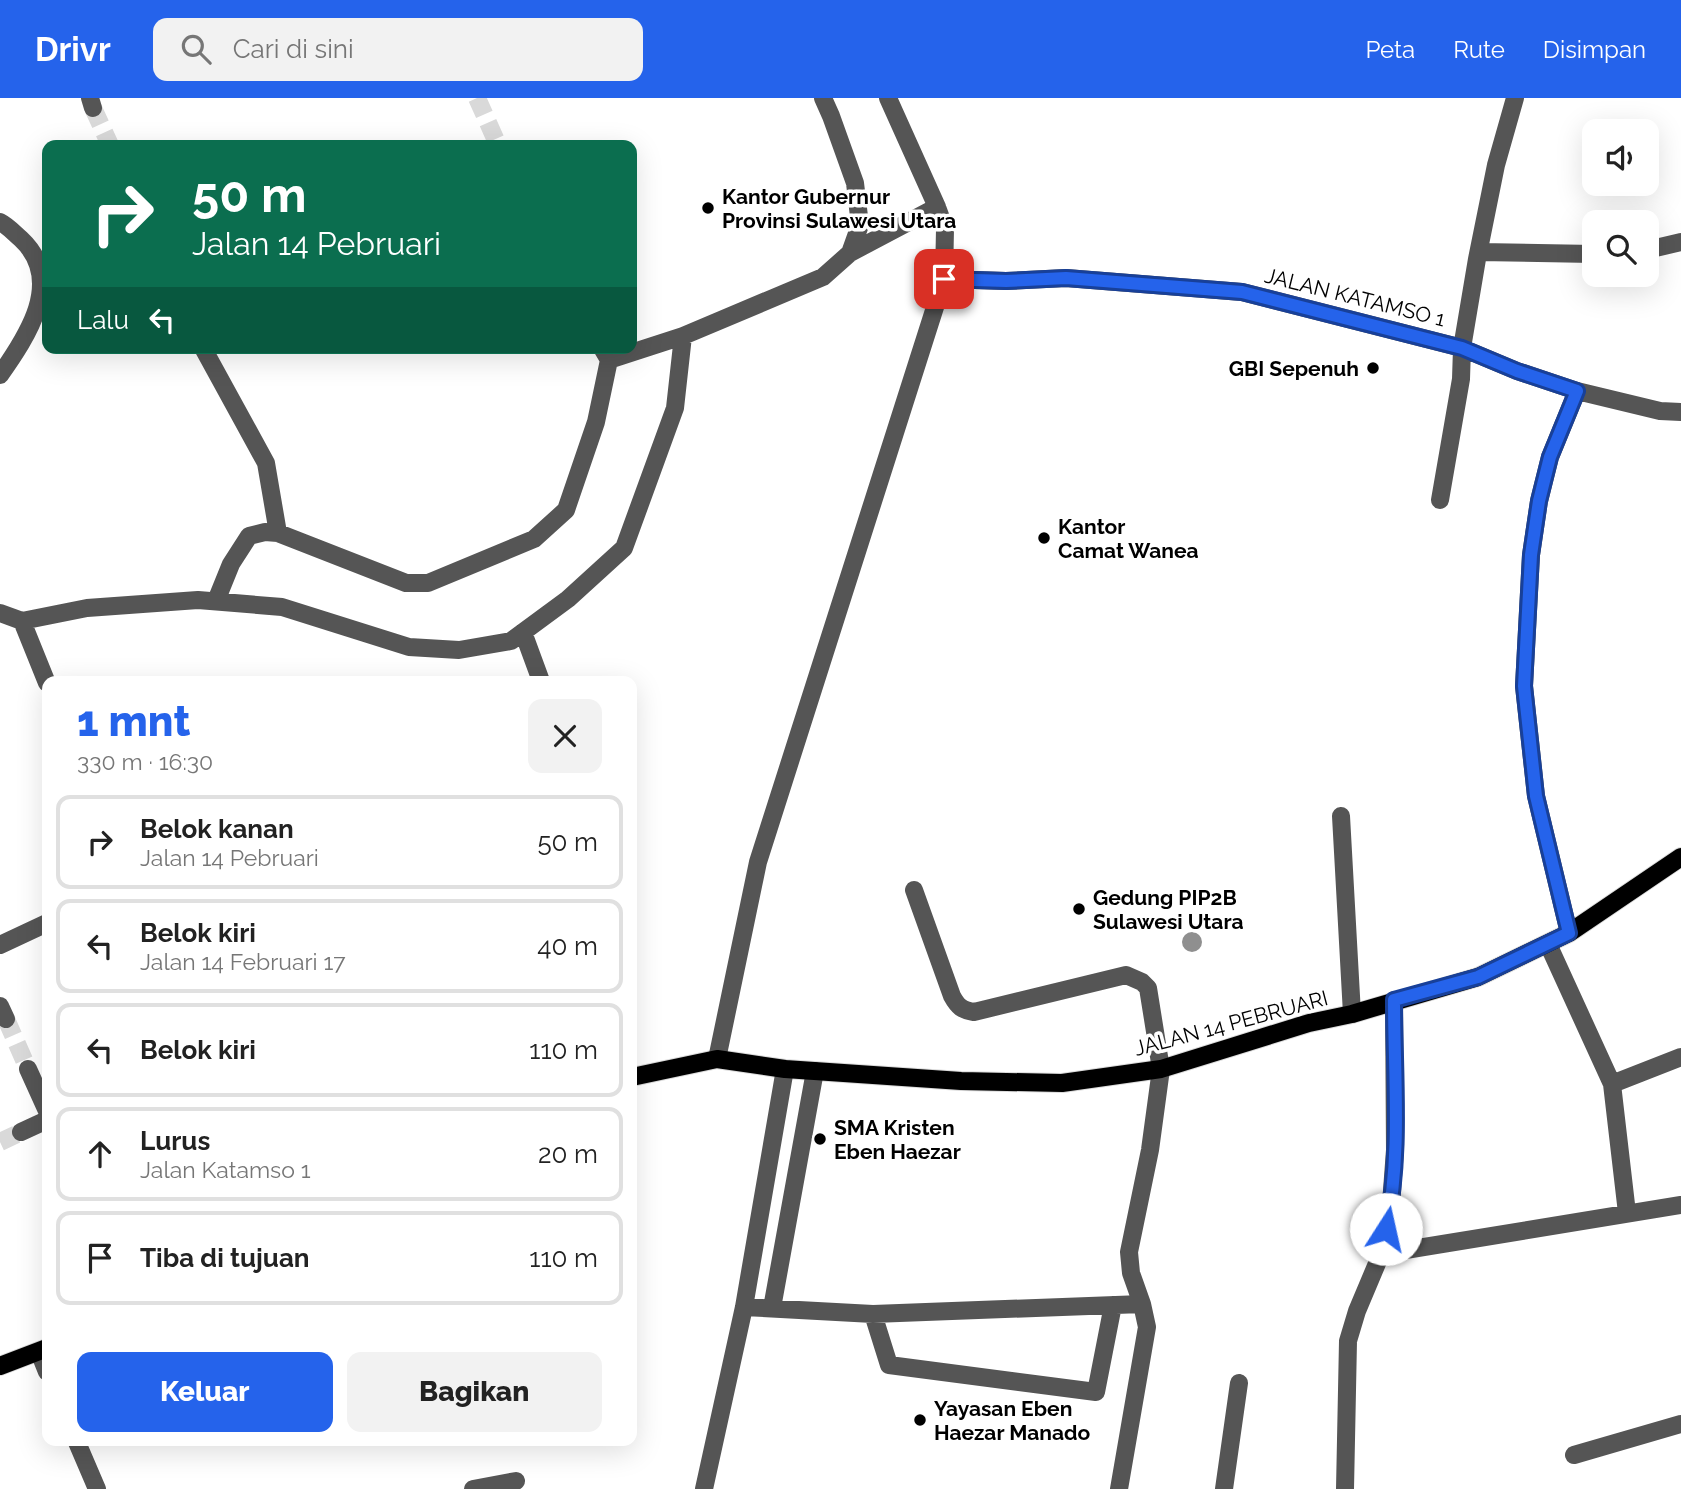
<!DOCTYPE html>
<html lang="id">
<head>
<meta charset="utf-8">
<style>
	body { margin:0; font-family:Raleway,sans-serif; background:#f2f2f2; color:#222; height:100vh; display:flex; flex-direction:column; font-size:26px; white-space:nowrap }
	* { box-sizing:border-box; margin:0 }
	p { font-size:23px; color:#767676 }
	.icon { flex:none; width:38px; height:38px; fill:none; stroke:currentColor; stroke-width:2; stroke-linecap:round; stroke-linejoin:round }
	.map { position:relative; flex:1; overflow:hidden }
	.drawer { position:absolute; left:42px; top:578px; width:595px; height:770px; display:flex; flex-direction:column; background:#fff; border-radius:14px; box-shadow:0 7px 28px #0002 }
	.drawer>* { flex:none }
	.guide { position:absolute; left:42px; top:42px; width:595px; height:214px; border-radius:14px; box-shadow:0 7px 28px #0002; background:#0b6e4f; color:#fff; overflow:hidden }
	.buttons { position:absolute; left:1582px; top:21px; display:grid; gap:14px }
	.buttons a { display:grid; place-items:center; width:77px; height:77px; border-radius:14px; background:#fff; box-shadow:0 7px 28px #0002; font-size:35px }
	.pin { position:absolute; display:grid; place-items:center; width:60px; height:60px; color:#fff; margin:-30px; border-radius:14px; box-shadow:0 4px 10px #0006 }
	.me { position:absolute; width:77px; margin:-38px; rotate:10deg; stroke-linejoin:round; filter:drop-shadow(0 0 5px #0008) }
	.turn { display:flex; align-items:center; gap:24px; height:147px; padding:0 35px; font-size:32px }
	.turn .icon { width:91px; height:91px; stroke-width:2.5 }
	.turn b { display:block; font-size:49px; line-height:60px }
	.then { display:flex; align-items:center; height:66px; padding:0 35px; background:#0003; gap:14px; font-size:26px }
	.round { display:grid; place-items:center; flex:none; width:74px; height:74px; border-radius:14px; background:#f2f2f2 }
	.headline { display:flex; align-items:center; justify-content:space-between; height:119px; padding:0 35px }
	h1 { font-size:42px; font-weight:800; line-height:52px; color:#2563eb }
	.primary-button { display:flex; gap:14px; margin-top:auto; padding:14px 35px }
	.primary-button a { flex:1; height:80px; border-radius:14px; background:#2563eb; color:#fff; font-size:28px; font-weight:800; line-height:80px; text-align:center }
	.primary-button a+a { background:#f2f2f2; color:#222 }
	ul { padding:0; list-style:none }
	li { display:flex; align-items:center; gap:21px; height:94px; margin:0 14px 10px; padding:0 21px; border:4px solid #e0e0e0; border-radius:14px }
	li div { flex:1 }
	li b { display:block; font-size:26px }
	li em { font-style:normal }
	header { display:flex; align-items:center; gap:42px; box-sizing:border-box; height:98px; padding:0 35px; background:#2563eb; color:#fff }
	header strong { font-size:33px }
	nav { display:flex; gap:38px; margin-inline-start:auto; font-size:24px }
	.search { width:490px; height:63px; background:#f2f2f2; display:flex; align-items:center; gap:18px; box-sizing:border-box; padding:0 24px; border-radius:14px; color:#767676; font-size:26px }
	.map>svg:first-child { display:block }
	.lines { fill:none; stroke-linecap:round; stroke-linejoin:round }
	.minor-tunnel { stroke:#d9d9d9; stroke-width:18; stroke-dasharray:18 9; stroke-linecap:butt }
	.major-casing { stroke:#dbdbdb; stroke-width:20 }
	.minor { stroke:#555; stroke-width:18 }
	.major { stroke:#000; stroke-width:18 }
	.tree { fill:#8f8f8f }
	.route-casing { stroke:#184099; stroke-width:18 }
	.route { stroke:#2563eb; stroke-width:12 }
	.poi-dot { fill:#000; stroke:#fff; stroke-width:2.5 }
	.labels { text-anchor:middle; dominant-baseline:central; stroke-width:7; stroke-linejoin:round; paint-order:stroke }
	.poi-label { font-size:21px; font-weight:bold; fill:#000; stroke:#fff; text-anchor:start }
	.street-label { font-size:21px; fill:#000; stroke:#fff }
</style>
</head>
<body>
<header>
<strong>Drivr</strong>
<div class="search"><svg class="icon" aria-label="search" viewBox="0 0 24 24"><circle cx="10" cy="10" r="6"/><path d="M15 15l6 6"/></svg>Cari di sini</div>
<nav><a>Peta</a><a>Rute</a><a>Disimpan</a></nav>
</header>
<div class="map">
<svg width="1681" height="1391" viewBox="0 0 1681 1391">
	<rect width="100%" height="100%" fill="#fff"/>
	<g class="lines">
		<path class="minor-tunnel" d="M477 0 498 47
			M93 10 110 47
			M6 921 28 971
			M0 1044 21 1034"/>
		<defs>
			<path id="major" d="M632 979 717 961 785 971 961 983 1062 985 1161 971 1309 925 1352 916 1478 879 1569 835 1681 759
				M0 1268 47 1250"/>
		</defs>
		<use href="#major" class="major-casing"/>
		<path class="minor" d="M90 0 93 10
			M0 124C8 128 14 135 21 141 65 182 27 239 0 277
			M1647 152 1681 144
			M1479 154 1594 156
			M850 155 937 109
			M944 181 1006 183 1066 180 1242 194 1462 250 1517 273 1577 293 1660 313 1681 314
			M203 250 266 365 278 435
			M602 250 609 262 683 238 823 179 850 155 860 127 855 85 831 18 823 0
			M1440 402 1461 281 1462 250 1477 161 1496 67 1515 0
			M216 503 231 466 249 438 265 434 278 435 406 485H428L534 441 566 412 596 324 609 262
			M0 515 22 523 47 585
			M22 523 87 510 198 502 282 509 409 549 459 552 511 543 568 501 624 450 675 310 683 238
			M523 534 541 583
			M1341 718 1352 916
			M1569 835 1536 698 1524 588 1531 457 1539 403 1550 359 1577 293
			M1548 846 1612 986 1627 1115
			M0 847 47 825
			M0 908 6 921
			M717 961 758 764 944 181 945 131 937 109 888 0
			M28 971 47 1013
			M1612 986 1681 959
			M21 1034 47 1022
			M1381 1156 1681 1107
			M744 1209 873 1216 1142 1206 1131 1175 1129 1154 1150 1052 1161 971 1148 890 1142 884 1126 877 974 914C962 912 958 909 952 898L914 792
			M772 1210 815 973
			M873 1216 889 1267 1096 1294 1113 1207
			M39 1254 47 1274
			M76 1342 97 1391
			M1574 1357 1681 1326
			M473 1391 516 1383
			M704 1391 744 1209 785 971
			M1119 1391 1147 1229 1142 1206
			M1224 1391 1239 1285
			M1345 1391 1348 1243 1357 1213 1381 1156 1391 1106 1395 1052 1394 902"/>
		<use href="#major" class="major"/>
	</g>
	<circle class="tree" cx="1192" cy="844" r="10"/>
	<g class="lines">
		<defs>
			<path id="route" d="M944 181 1006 183 1066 180 1242 194 1462 250 1517 273 1577 293 1550 359 1539 403 1531 457 1524 588 1536 698 1569 835 1478 879 1394 902C1394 977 1402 1057 1386 1131"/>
		</defs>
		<use href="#route" class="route-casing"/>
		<use href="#route" class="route"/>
	</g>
	<g class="poi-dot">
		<circle cx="708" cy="110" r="7"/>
		<circle cx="1373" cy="270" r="7"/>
		<circle cx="1044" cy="440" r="7"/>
		<circle cx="1079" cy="811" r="7"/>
		<circle cx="820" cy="1041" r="7"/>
		<circle cx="920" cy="1322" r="7"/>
	</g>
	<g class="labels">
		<g class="poi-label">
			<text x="722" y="98">Kantor Gubernur<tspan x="722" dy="24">Provinsi Sulawesi Utara</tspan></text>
			<text x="1359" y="270" text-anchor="end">GBI Sepenuh</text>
			<text x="1058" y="428">Kantor<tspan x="1058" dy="24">Camat Wanea</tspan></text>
			<text x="1093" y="799">Gedung PIP2B<tspan x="1093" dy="24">Sulawesi Utara</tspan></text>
			<text x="834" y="1029">SMA Kristen<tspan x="834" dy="24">Eben Haezar</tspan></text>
			<text x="934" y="1310">Yayasan Eben<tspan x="934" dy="24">Haezar Manado</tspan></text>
		</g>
		<g class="street-label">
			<text transform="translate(1355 199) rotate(14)">JALAN KATAMSO 1</text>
			<text transform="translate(1231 925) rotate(-15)">JALAN 14 PEBRUARI</text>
		</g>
	</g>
</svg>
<div class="buttons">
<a><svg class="icon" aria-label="sound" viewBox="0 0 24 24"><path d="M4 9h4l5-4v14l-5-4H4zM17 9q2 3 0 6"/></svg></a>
<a><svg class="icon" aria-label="search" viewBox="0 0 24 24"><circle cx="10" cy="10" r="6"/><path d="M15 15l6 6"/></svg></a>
</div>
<div class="pin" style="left:944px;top:181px;background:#d93025"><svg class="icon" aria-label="arrive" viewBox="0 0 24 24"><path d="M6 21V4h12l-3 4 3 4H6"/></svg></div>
<svg class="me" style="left:1386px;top:1131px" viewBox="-20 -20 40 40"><circle r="19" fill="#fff"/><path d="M0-13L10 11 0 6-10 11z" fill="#2563eb"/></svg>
<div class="guide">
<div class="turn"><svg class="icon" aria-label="right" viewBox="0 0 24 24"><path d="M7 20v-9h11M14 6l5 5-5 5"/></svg><div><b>50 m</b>Jalan 14 Pebruari</div></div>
<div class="then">Lalu<svg class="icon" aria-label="left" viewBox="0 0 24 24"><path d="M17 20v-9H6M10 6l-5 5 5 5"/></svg></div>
</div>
<section class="drawer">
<div class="headline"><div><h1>1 mnt</h1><p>330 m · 16:30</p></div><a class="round"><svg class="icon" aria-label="close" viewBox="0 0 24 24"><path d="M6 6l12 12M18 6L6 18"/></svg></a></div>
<ul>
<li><svg class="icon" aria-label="right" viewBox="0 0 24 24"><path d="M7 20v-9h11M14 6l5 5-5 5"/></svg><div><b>Belok kanan</b><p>Jalan 14 Pebruari</p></div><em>50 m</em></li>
<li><svg class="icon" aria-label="left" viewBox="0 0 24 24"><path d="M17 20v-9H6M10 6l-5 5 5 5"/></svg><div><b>Belok kiri</b><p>Jalan 14 Februari 17</p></div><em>40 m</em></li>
<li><svg class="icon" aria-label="left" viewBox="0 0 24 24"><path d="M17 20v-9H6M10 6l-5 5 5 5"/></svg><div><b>Belok kiri</b></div><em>110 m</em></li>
<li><svg class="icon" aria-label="ahead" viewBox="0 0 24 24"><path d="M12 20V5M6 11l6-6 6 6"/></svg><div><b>Lurus</b><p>Jalan Katamso 1</p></div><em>20 m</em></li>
<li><svg class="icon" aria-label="arrive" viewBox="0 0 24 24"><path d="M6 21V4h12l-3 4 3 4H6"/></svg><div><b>Tiba di tujuan</b></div><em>110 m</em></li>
</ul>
<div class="primary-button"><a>Keluar</a><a>Bagikan</a></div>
</section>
</div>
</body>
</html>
